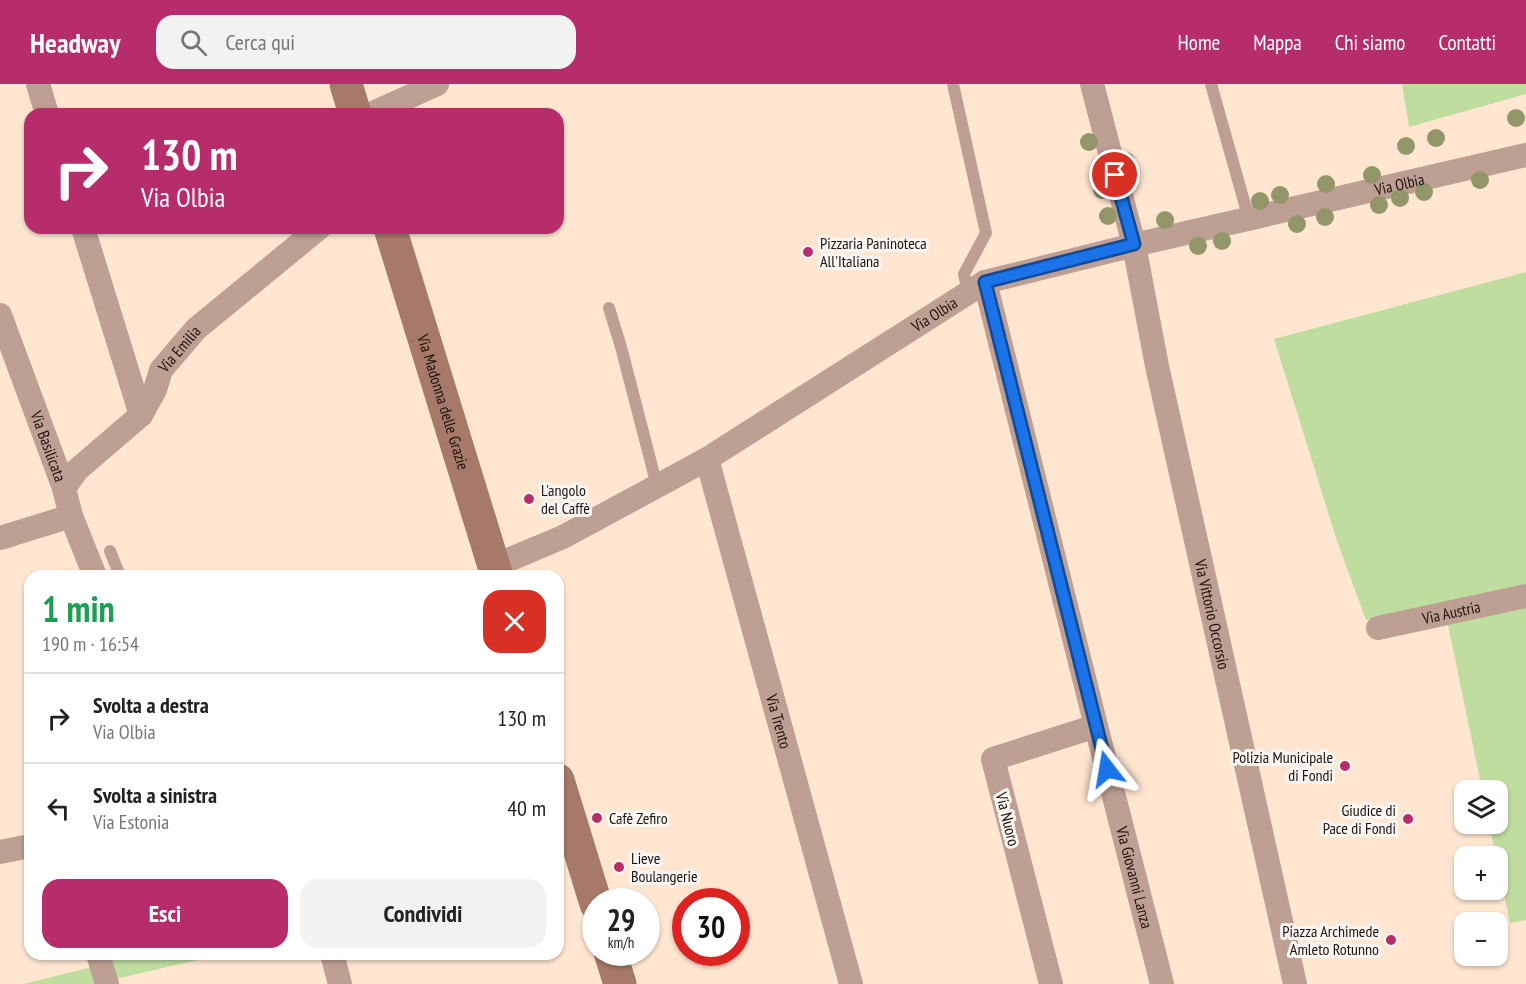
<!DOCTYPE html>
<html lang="it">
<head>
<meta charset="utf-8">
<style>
	body { margin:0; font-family:"PT Sans Narrow",sans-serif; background:#f2f2f2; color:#222; height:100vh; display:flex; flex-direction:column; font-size:22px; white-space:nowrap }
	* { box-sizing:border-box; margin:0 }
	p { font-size:20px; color:#767676 }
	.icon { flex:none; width:33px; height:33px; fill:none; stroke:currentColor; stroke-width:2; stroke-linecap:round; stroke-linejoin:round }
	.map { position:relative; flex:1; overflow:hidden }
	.panel { position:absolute; left:24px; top:486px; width:540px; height:390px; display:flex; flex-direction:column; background:#fff; border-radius:18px; box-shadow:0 2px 4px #0004 }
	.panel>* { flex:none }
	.hud { position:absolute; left:24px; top:24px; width:540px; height:126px; border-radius:18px; box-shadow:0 2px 4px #0004; background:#b72d6b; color:#fff; overflow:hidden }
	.buttons { position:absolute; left:1454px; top:696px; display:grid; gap:12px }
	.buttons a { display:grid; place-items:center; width:54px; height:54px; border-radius:12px; background:#fff; box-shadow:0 2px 4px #0004; font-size:30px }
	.speed { position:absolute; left:582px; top:804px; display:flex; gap:12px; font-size:30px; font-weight:700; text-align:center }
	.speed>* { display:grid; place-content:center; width:78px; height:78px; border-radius:50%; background:#fff; box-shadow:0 2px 4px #0004; line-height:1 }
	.speed small { font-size:15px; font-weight:400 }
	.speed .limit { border:9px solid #d22; background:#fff; color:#111 }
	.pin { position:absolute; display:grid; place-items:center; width:51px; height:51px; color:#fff; margin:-26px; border:3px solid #fff; border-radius:50%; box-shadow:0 2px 6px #0007 }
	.me { position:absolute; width:66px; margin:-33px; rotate:346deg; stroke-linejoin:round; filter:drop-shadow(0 0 4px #0008) }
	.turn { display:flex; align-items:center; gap:21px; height:126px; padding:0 18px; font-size:27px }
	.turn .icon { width:78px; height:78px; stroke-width:2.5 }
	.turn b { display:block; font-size:42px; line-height:51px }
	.round { display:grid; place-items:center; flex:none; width:63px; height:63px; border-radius:18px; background:#f2f2f2 }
	.head { display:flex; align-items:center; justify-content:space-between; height:102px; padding:0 18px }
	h1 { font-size:36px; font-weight:700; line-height:45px; color:#1e9e55 }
	.primary-button { display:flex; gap:12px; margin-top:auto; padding:12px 18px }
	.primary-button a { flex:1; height:69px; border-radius:18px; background:#b72d6b; color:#fff; font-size:24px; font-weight:700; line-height:69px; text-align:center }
	.primary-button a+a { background:#f2f2f2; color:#222 }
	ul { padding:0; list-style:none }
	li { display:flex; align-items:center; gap:18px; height:90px; padding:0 18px; border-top:2px solid #e0e0e0 }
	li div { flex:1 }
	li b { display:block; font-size:22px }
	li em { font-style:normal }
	header { display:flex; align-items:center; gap:36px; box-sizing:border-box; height:84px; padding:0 30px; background:#b72d6b; color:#fff }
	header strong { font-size:28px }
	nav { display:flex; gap:33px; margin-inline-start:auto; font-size:21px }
	.search { width:420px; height:54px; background:#f2f2f2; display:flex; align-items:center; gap:15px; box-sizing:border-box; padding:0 21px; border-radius:18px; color:#767676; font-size:22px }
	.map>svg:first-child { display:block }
	.green { fill:#bfdd9f }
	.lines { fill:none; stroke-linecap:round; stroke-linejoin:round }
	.lane { stroke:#be9f93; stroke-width:12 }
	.street { stroke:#be9f93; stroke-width:24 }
	.secondary { stroke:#a67969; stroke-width:33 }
	.tree { fill:#939668 }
	.route-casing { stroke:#114b97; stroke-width:15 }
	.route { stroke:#1a73e8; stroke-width:10 }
	.poi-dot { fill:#b72d6b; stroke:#fcf7f3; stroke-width:2 }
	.labels { text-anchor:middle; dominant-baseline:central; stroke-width:6; stroke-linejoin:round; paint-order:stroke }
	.street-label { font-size:16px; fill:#1a120b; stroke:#fcf7f3 }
	.poi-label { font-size:16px; fill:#1a120b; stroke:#fcf7f3; text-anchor:start }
</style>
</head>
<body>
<header>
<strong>Headway</strong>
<div class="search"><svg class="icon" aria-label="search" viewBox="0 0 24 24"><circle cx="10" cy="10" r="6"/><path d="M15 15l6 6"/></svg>Cerca qui</div>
<nav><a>Home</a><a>Mappa</a><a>Chi siamo</a><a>Contatti</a></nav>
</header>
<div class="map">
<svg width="1526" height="900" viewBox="0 0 1526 900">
	<rect width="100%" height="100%" fill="#ffe6d1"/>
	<path class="green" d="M1402 0H1526V10L1409 43Z
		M1526 188V500L1366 536 1337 457 1274 255Z
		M1526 524V836L1510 839 1489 740H1497V706H1482L1448 541Z
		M109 870H223L116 895 118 900H24L111 878Z"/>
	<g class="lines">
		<path class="lane" d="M953 0 986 149 964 190 968 209
			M1211 0 1249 135
			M609 224 621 263 657 402
			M110 467 120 492"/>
		<g class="street">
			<path d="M38 0 47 30"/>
			<path id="s1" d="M1092 0 1134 161 1157 282 1295 900"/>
			<path d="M371 30 437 0"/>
			<path d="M83 144 141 331"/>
			<path id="s2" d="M985 198 1096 642 1162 900"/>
			<path id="s3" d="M0 231 64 404 71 432 95 492"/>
			<path id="s4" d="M707 375 851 900"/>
			<path id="s5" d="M64 404 77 386 141 331 155 306 161 286 196 245 319 144"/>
			<path d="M0 454 71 432"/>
			<path id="s6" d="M494 482 563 453 707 375 985 198 1134 161 1526 71"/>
			<path id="s7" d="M1378 544 1526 512"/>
			<path d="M0 768 30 762"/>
			<path d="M98 870 107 900"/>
			<path d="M332 870 340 900"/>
			<path d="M1051 900 993 675 1096 642"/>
		</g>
		<g class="secondary">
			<path d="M346 0 355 30"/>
			<path id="s8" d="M390 144 497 492"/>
			<path d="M558 696 596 820"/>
			<path d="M610 868 620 900"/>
		</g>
	</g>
	<g class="tree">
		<circle cx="1516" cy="34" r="9"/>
		<circle cx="1436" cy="54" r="9"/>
		<circle cx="1089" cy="58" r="9"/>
		<circle cx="1406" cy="62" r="9"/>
		<circle cx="1126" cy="77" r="9"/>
		<circle cx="1372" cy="91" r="9"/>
		<circle cx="1480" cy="96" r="9"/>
		<circle cx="1326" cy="100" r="9"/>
		<circle cx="1102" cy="106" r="9"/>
		<circle cx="1424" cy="108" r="9"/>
		<circle cx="1280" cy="111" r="9"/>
		<circle cx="1400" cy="114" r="9"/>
		<circle cx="1260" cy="117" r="9"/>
		<circle cx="1379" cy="121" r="9"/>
		<circle cx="1108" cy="132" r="9"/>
		<circle cx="1325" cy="133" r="9"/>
		<circle cx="1165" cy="136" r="9"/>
		<circle cx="1297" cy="140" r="9"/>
		<circle cx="1222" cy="157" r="9"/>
		<circle cx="1198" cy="162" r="9"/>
	</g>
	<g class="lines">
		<defs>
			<path id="route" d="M1107 685 985 198 1134 160 1115 91"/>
		</defs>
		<use href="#route" class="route-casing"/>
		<use href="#route" class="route"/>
	</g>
	<g class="poi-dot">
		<circle cx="808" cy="168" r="6"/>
		<circle cx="529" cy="415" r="6"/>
		<circle cx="1345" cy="682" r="6"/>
		<circle cx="597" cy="734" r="6"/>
		<circle cx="1408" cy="735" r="6"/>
		<circle cx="619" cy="783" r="6"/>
		<circle cx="1391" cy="856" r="6"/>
	</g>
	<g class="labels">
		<g class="street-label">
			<text stroke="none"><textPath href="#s6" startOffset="994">Via Olbia</textPath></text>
			<text stroke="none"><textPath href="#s6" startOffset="508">Via Olbia</textPath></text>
			<text stroke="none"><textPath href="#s5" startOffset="184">Via Emilia</textPath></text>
			<text stroke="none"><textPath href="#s8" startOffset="182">Via Madonna delle Grazie</textPath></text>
			<text stroke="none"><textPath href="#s3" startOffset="140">Via Basilicata</textPath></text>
			<text stroke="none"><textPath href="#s7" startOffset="75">Via Austria</textPath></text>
			<text stroke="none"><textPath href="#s1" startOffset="544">Via Vittorio Occorsio</textPath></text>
			<text stroke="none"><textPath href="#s4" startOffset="272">Via Trento</textPath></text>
			<text transform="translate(1008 735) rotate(76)">Via Nuoro</text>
			<text stroke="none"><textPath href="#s2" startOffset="614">Via Giovanni Lanza</textPath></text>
		</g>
		<g class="poi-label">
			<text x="820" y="159">Pizzaria Paninoteca<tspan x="820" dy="18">All'Italiana</tspan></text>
			<text x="541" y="406">L'angolo<tspan x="541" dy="18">del Caffè</tspan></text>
			<text x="1333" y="673" text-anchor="end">Polizia Municipale<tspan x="1333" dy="18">di Fondi</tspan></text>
			<text x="1396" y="726" text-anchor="end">Giudice di<tspan x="1396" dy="18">Pace di Fondi</tspan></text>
			<text x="609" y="734">Cafè Zefiro</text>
			<text x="631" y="774">Lieve<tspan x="631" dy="18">Boulangerie</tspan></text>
			<text x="1379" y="847" text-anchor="end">Piazza Archimede<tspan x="1379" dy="18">Amleto Rotunno</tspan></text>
		</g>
	</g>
</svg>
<div class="buttons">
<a><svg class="icon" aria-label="layers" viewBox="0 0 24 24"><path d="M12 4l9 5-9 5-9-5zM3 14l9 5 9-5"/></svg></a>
<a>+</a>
<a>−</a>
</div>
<div class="speed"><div>29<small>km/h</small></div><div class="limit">30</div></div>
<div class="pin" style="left:1115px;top:91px;background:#d93025"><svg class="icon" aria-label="arrive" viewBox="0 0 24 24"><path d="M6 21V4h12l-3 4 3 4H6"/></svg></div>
<svg class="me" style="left:1107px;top:685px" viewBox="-20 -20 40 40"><path d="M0-17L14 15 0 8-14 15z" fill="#1a73e8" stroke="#fff" stroke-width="4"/></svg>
<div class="hud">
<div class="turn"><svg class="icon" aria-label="right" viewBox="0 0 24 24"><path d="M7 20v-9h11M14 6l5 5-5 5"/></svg><div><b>130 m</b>Via Olbia</div></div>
</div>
<section class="panel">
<div class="head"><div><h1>1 min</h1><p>190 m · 16:54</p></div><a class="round" style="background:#d93025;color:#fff"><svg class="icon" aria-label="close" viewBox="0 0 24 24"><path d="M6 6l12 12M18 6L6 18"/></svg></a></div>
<ul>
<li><svg class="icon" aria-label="right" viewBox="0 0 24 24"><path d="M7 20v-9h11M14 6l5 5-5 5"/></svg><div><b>Svolta a destra</b><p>Via Olbia</p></div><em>130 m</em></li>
<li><svg class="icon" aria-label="left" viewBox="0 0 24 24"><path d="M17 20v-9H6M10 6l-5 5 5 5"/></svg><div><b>Svolta a sinistra</b><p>Via Estonia</p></div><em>40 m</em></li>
</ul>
<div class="primary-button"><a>Esci</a><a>Condividi</a></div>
</section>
</div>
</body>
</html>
